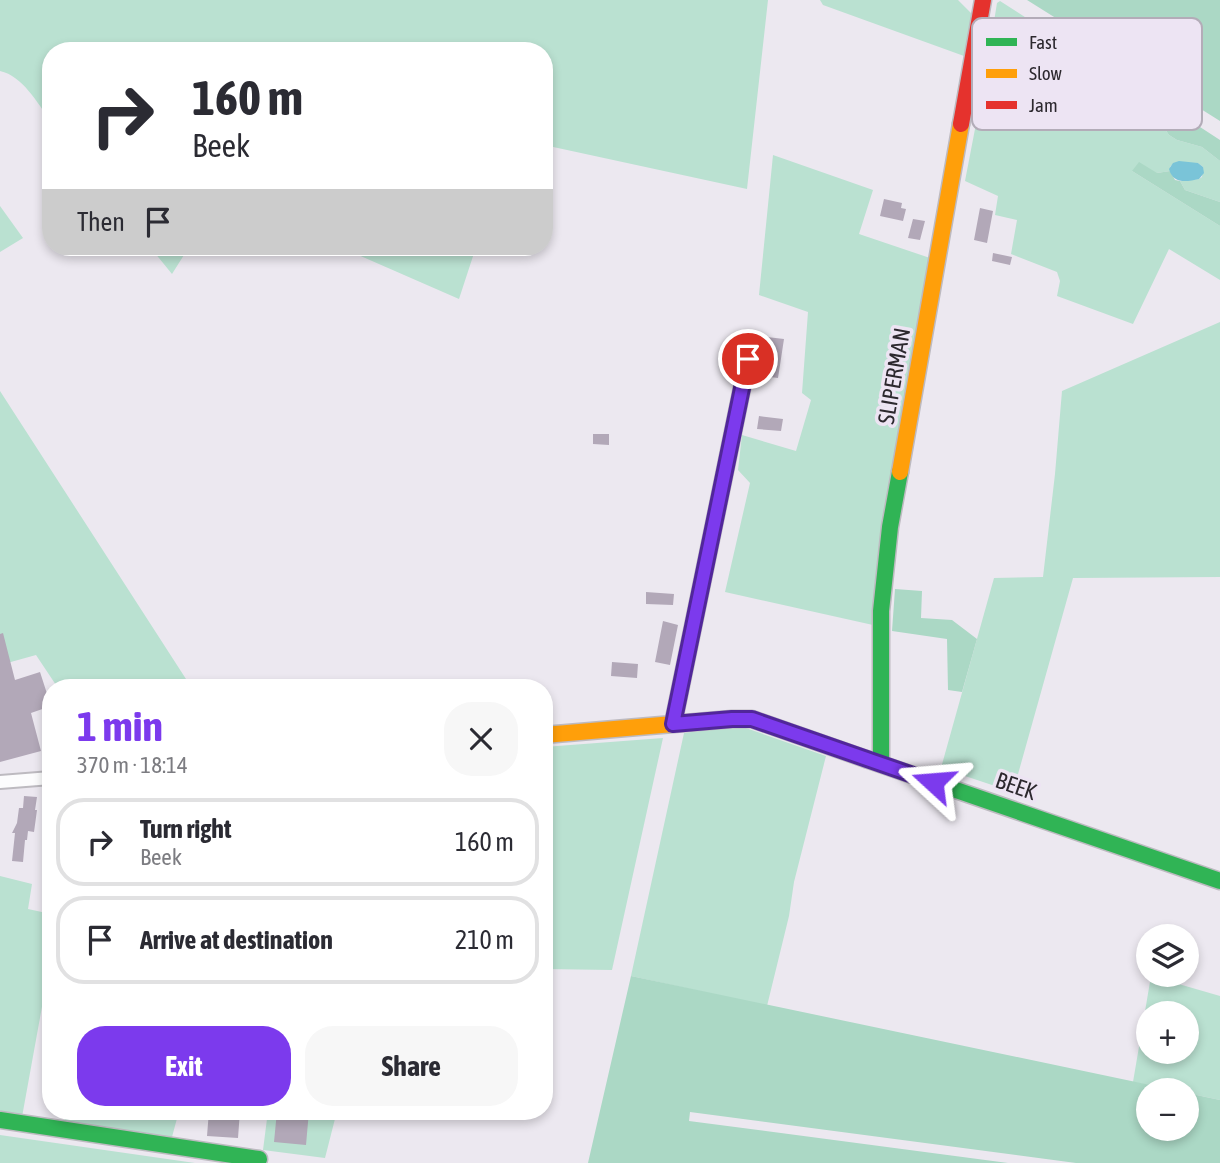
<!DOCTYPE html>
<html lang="en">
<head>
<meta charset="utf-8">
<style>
	body { margin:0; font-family:"Asap Condensed",sans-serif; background:#f7f7f7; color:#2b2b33; height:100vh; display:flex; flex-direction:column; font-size:26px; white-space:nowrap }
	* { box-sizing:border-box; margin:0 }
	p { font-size:23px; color:#7c7c81 }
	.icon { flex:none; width:38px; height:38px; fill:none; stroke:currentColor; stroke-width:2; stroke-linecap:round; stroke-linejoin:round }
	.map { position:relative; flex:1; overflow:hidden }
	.side { position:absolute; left:42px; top:679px; width:511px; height:441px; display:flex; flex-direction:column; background:#fff; border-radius:28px; box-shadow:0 4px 10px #0003 }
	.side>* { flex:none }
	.guide { position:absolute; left:42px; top:42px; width:511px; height:214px; border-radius:28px; box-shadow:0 4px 10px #0003; background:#fff; color:#2b2b33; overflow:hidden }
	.controls { position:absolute; left:1136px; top:924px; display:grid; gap:14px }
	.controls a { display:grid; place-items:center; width:63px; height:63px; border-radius:50%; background:#fff; box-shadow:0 4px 10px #0003; font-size:35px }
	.pin { position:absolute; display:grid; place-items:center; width:60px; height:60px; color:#fff; margin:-30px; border:4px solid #fff; border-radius:50%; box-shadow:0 2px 7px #0007 }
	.me { position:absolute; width:77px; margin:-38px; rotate:289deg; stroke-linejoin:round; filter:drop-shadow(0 0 5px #0008) }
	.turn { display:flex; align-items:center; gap:24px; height:147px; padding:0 35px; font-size:32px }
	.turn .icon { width:91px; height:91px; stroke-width:2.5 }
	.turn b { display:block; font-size:49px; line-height:60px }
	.then { display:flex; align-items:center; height:66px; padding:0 35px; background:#0003; gap:14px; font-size:26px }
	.round { display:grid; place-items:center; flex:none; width:74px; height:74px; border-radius:28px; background:#f7f7f7 }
	.head { display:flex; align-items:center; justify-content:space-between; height:119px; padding:0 35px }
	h1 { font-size:42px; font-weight:700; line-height:52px; color:#7c3aed }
	.primary-button { display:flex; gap:14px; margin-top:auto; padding:14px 35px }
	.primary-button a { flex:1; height:80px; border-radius:28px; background:#7c3aed; color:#fff; font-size:28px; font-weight:700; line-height:80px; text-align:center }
	.primary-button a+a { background:#f7f7f7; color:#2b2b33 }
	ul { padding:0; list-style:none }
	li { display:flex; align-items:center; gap:21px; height:88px; margin:0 14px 10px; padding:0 21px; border:4px solid #e1e1e2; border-radius:28px }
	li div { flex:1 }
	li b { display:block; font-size:26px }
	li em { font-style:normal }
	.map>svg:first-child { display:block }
	.green { fill:#bae1d1; fill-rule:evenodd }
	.forest { fill:#abd8c5 }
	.water { fill:#7ac4d8 }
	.building { fill:#b2a8b8 }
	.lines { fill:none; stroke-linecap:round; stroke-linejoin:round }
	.street-casing { stroke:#bdbac0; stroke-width:16 }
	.fast-casing { stroke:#bdbac0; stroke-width:19 }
	.slow-casing { stroke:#bdbac0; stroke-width:19 }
	.jam-casing { stroke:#bdbac0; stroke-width:19 }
	.street { stroke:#fcfcfd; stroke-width:12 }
	.fast { stroke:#30b455; stroke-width:16 }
	.slow { stroke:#ff9f0a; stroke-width:16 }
	.jam { stroke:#e5322d; stroke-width:16 }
	.route-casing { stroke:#51269a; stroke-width:18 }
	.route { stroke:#7c3aed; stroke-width:12 }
	.labels { text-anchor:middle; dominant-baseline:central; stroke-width:7; stroke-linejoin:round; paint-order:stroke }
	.street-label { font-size:23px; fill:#2c282e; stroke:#ede4f3 }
	.key { fill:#ede4f3; stroke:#b3acb8; stroke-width:2 }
	.key-label { font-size:19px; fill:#2c282e }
</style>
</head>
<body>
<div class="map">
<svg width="1220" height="1163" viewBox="0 0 1220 1163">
	<rect width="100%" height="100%" fill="#ece8f0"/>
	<path class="green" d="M0 0H768L747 189 544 145V51H51V121C37 103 23 76 0 71Z
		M820 0H958L972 14 964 56 823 5Z
		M1000 1 1070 46 1068 61 1071 68 1080 75 1090 78 1106 88 1115 99 1126 108 1145 111 1163 126 1169 135 1177 140 1202 147 1220 161V202L1185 190 1180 181 1199 179 1202 177 1203 167 1198 163H1174L1170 167V171L1157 173 1132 171 1220 226V280L1169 249 1133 324 1057 296 1060 281 1057 272 1011 254 1017 220 995 215 998 196 965 181 985 77 997 3Z
		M773 155 873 190 859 234 930 258 889 495 875 587 873 625 725 592 750 483 738 470 742 435 796 451 811 400 802 393 808 312 759 295Z
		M0 206 23 238 0 252Z
		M150 247H189L172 274Z
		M340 247H476L459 299Z
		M1220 322V577L1073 578 1013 792 941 768 994 578 1043 577 1055 474 1062 391Z
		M0 391 186 679 180 682 183 688H58L36 655 0 665Z
		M740 726 826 756 794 882 789 916 767 1006 631 976 684 733Z
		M663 738 612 970 544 969V747Z
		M0 876 32 884 28 909 51 914V957L22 1117 0 1114Z
		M1151 976 1220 996V1100L1187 1093 1186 1090H1174L1133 1082ZM1148 1013H1186V1052H1148Z
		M66 1111H179L172 1137 64 1123Z
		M268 1111H337L325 1158 263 1150Z
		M0 1135 195 1163H0Z"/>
	<path class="forest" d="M1027 0H1220V121Z
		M1070 46 1120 75 1220 140V161L1202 147 1177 140 1169 135 1163 126 1145 112 1126 108 1115 99 1106 88 1090 78 1080 75 1071 68 1068 61Z
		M1139 162 1157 173 1170 171 1175 180 1180 181 1185 190 1220 202V226L1132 171Z
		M895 589 922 591 921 618 952 620 977 639 962 692 948 690 947 639 892 631Z
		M631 976 1174 1090H1148V1129H1186L1187 1093 1220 1100V1163H1076L690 1112 689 1121 1008 1163H588Z"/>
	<path class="water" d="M1179 161 1198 163 1203 167 1204 173 1199 179C1186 182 1173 184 1169 169L1173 163Z"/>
	<path class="building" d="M884 199 902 203 901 208 906 209 903 221 880 216Z
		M980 208 993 211 987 243 974 240Z
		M913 219 925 221 920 240 908 238Z
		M993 253 1012 257 1010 265 992 261Z
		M767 337 784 339 778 378 761 376 765 338Z
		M759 416 783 419 781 431 757 429Z
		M593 434H609V445L593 444Z
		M646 592 674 594 673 605 646 604Z
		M663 621 678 625 670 665 655 662Z
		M3 633 15 680 40 672 51 706 31 713 41 751 0 762V634Z
		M612 662 638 664 637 678 611 676Z
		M24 796 37 797 35 810H37L34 832 28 831 27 840H25L23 862 12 861 15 833H12L17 823 19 808H23Z
		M209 1111H240L238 1138 207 1136Z
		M277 1111H309L306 1145 274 1142Z"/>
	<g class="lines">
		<defs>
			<path id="street" d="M0 782 51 778"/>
			<path id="fast" d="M866 759 1220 881
				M881 763V611L890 527 900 472
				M0 1120 259 1159"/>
			<path id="slow" d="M900 472 961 124
				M673 724 748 359
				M544 735 732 719H752L866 759"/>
			<path id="jam" d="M961 124 983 0"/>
		</defs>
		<use href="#street" class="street-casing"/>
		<use href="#fast" class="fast-casing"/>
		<use href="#slow" class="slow-casing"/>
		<use href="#jam" class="jam-casing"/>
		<use href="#street" class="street"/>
		<use href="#fast" class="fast"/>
		<use href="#slow" class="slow"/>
		<use href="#jam" class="jam"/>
	</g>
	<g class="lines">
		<defs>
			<path id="route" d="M748 359 673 724 732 719H752L933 782"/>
		</defs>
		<use href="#route" class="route-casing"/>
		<use href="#route" class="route"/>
	</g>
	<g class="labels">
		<g class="street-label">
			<text transform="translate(894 376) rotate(-80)">SLIPERMAN</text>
			<text transform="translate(1016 786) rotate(19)">BEEK</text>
		</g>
	</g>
	<rect x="972" y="18" width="230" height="112" rx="10" class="key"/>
	<rect x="986" y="38" width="31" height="8" fill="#30b455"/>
	<rect x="986" y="69" width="31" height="9" fill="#ff9f0a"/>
	<rect x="986" y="101" width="31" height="8" fill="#e5322d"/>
	<g class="key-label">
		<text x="1029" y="49">Fast</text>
		<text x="1029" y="80">Slow</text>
		<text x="1029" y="112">Jam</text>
	</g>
</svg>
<div class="controls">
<a><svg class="icon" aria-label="layers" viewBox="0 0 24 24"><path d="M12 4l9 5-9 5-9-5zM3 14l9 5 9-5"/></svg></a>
<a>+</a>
<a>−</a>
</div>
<div class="pin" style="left:748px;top:359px;background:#d93025"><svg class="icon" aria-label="arrive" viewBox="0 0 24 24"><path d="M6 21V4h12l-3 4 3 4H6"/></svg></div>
<svg class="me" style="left:933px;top:782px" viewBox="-20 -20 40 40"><path d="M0-17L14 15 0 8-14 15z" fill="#7c3aed" stroke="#fff" stroke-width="4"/></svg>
<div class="guide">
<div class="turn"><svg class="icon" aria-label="right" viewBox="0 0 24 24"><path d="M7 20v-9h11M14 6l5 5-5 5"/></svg><div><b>160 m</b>Beek</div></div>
<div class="then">Then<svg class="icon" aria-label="arrive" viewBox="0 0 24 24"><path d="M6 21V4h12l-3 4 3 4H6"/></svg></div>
</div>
<section class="side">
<div class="head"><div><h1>1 min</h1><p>370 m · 18:14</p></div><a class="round"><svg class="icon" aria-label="close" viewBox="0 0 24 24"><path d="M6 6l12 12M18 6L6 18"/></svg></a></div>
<ul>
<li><svg class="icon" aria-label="right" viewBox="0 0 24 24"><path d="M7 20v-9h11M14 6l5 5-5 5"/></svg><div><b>Turn right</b><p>Beek</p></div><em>160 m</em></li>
<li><svg class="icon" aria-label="arrive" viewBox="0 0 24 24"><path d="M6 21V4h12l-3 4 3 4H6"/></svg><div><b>Arrive at destination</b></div><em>210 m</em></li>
</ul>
<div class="primary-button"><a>Exit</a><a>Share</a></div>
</section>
</div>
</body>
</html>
